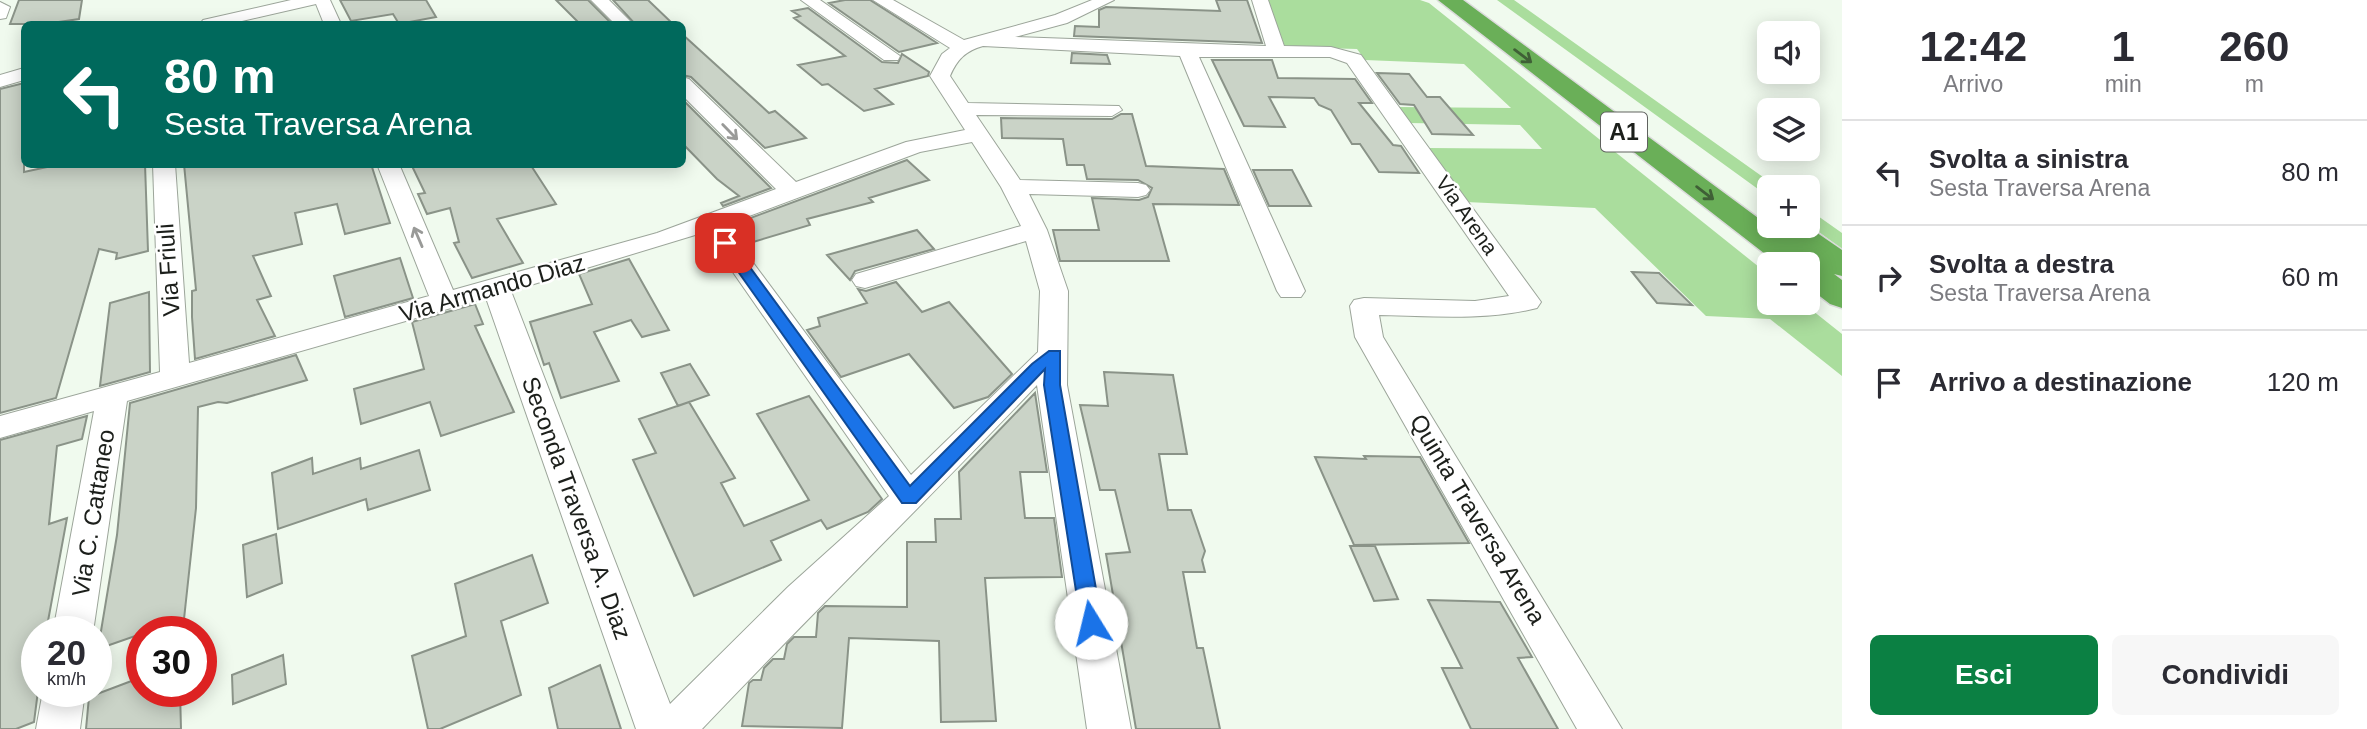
<!DOCTYPE html>
<html lang="it">
<head>
<meta charset="utf-8">
<style>
	body { margin:0; font-family:Helvetica,sans-serif; background:#f7f7f7; color:#2b2b33; height:100vh; display:flex; flex-direction:column; font-size:26px; white-space:nowrap }
	* { box-sizing:border-box; margin:0 }
	p { font-size:23px; color:#7c7c81 }
	.icon { flex:none; width:38px; height:38px; fill:none; stroke:currentColor; stroke-width:2; stroke-linecap:round; stroke-linejoin:round }
	.map { position:relative; flex:1; overflow:hidden }
	.panel { display:flex; flex-direction:column; background:#fff; width:525px }
	.panel>* { flex:none }
	.guide { position:absolute; left:21px; top:21px; width:665px; height:147px; border-radius:10px; box-shadow:0 4px 18px #0003; background:#00695c; color:#fff; overflow:hidden }
	.controls { position:absolute; left:1757px; top:21px; display:grid; gap:14px }
	.controls a { display:grid; place-items:center; width:63px; height:63px; border-radius:10px; background:#fff; box-shadow:0 4px 18px #0003; font-size:35px }
	.speed { position:absolute; left:21px; top:616px; display:flex; gap:14px; font-size:35px; font-weight:700; text-align:center }
	.speed>* { display:grid; place-content:center; width:91px; height:91px; border-radius:50%; background:#fff; box-shadow:0 4px 18px #0003; line-height:1 }
	.speed small { font-size:18px; font-weight:400 }
	.speed .limit { border:10px solid #d22; background:#fff; color:#111 }
	.pin { position:absolute; display:grid; place-items:center; width:60px; height:60px; color:#fff; margin:-30px; border-radius:14px; box-shadow:0 4px 10px #0006 }
	.me { position:absolute; width:77px; margin:-38px; rotate:351deg; stroke-linejoin:round; filter:drop-shadow(0 0 5px #0008) }
	.turn { display:flex; align-items:center; gap:24px; height:147px; padding:0 28px; font-size:32px }
	.turn .icon { width:91px; height:91px; stroke-width:2.5 }
	.turn b { display:block; font-size:49px; line-height:60px }
	.eta { display:flex; justify-content:space-evenly; align-items:center; height:119px; text-align:center }
	.eta b { font-size:42px; font-weight:800; line-height:49px }
	.cta { display:flex; gap:14px; margin-top:auto; padding:14px 28px }
	.cta a { flex:1; height:80px; border-radius:10px; background:#0b8043; color:#fff; font-size:28px; font-weight:800; line-height:80px; text-align:center }
	.cta a+a { background:#f7f7f7; color:#2b2b33 }
	ul { padding:0; list-style:none }
	li { display:flex; align-items:center; gap:21px; height:105px; padding:0 28px; border-top:2px solid #e1e1e2 }
	li div { flex:1 }
	li b { display:block; font-size:26px }
	li em { font-style:normal }
	main { display:flex; flex:1; min-height:0 }
	.map>svg:first-child { display:block }
	.green { fill:#aadd9d }
	.building { fill:#cad3c7; stroke:#8a9388; stroke-width:2 }
	.lines { fill:none; stroke-linecap:round; stroke-linejoin:round }
	.minor-casing { stroke:#9ca59a; stroke-width:2 }
	.highway-casing { stroke:#dbdbdb; stroke-width:3 }
	.minor { fill:#fff; fill-rule:evenodd }
	.highway { fill:#6aaf58; fill-rule:evenodd }
	.oneway { stroke:#3f6036 }
	.oneway2 { stroke:#999a98 }
	.route { fill:#1a73e8; stroke:#114b97; stroke-width:2 }
	.labels { text-anchor:middle; dominant-baseline:central; stroke-width:5; stroke-linejoin:round; paint-order:stroke }
	.far-street-label { font-size:21px; fill:#1c1f1b; stroke:#fff }
	.shield { fill:#fff; stroke:#60625f; stroke-width:2 }
	.shield-label { font-size:23px; font-weight:bold; fill:#1c1f1b }
	.street-label { font-size:24px; fill:#1c1f1b; stroke:#fff }
</style>
</head>
<body>
<main>
<div class="map">
<svg width="1842" height="729" viewBox="0 0 1842 729">
	<rect width="100%" height="100%" fill="#f0faee"/>
	<path class="green" d="M1267 0H1420L1429 3 1769 275V303H1803L1842 334V376L1770 319 1706 316 1595 208 1466 202 1428 148 1542 149 1520 125 1409 123 1397 107 1511 108 1464 64 1365 60 1357 49 1285 47Z
		M1497 0H1514L1777 187H1769V197Z
		M1808 209 1842 233V249L1808 224Z"/>
	<path class="building" d="M19 0H82L79 19 45 24H10Z
		M340 0H426L436 17 399 24 393 14 351 21Z
		M556 0H588L612 24H580Z
		M613 0H648L673 24H635Z
		M845 0H870L937 43 899 52 829 3Z
		M1216 0H1247L1262 43 1074 36 1075 26 1099 27V10L1106 7 1220 11Z
		M808 8 882 62 898 63 902 54 929 72 928 76 875 89 893 104 864 111 828 84 822 85 798 65 845 56 794 18 800 16 792 11Z
		M682 34 769 113 775 111 806 138 765 148 691 77 682 75Z
		M1072 53 1107 55 1110 64 1071 63Z
		M1212 60H1272L1278 78 1355 79 1372 103H1359L1393 145 1401 146 1419 173 1379 172 1360 144H1352L1331 110 1319 105 1314 98 1269 97 1285 127 1244 126Z
		M1377 73 1409 74 1427 97H1440L1473 135 1432 134 1414 105 1400 104Z
		M24 83V172L61 164H145L148 251 116 259 117 253 99 249 56 398 0 413V89Z
		M682 99 771 188 723 206 721 203 739 196 717 179 682 143Z
		M1121 114H1132L1146 166 1224 169 1239 205 1153 204 1169 261H1060L1053 230H1099L1092 198 1139 200 1148 197 1152 188 1138 180 1087 179 1084 165H1067L1063 139 1002 138 1001 118 1112 119Z
		M907 160 929 180 869 198 873 202 807 219 810 225 743 245 729 226Z
		M184 164H371L390 223 345 234 337 204 295 213 302 244 253 256 271 296 257 300 275 336 195 359 192 317V291L196 290Z
		M411 164H530L556 204 497 219 523 263 472 278 454 243 459 242 450 208 427 214 418 194 425 193Z
		M1253 170H1292L1311 206H1269Z
		M917 230 934 249 855 271 850 280 827 255Z
		M400 258 413 298 345 317 334 276Z
		M629 259 669 330 642 337 631 320 594 332 619 381 561 398 549 363 544 365 530 322 592 304 579 274Z
		M1632 272 1659 273 1692 305 1657 303Z
		M896 282 922 312 949 302 1012 374 988 397 954 408 909 354 841 377 807 330 820 326 818 318 867 303 858 289 866 291Z
		M149 292 150 372 100 386 110 303Z
		M475 304 483 324 475 326 514 412 441 436 430 402 361 424 354 389 424 369 412 322Z
		M296 355 307 380 227 403 218 402 198 407 196 508 184 619 98 649 117 535 130 403Z
		M690 364 709 395 678 406 661 373Z
		M1104 372 1173 375 1187 454H1159L1168 510H1191L1205 551 1202 560 1205 572H1183L1197 648H1203L1220 729H1136L1106 554 1130 552 1115 490H1100L1080 405 1108 406Z
		M1035 393 1047 472H1020L1025 518H1054L1062 577 985 578 996 721 941 722 939 641 849 638 842 728 742 726 749 683 753 680H761L764 668 773 659H784L787 644 794 637H816L818 613 825 606 907 607V542H936L935 519H961L959 472Z
		M809 396 882 499 868 512 827 529 821 520 771 541 781 560 694 596 633 460 656 453 639 419 689 402 735 478 721 483 744 526 809 500 757 414Z
		M87 416 82 439 57 446 49 524 67 518 46 632H37L38 691 34 722 16 729H0V440Z
		M419 450 430 490 368 510 366 499 278 529 272 473 312 458 313 474 360 458 361 469Z
		M1364 456 1420 457 1469 543 1354 545 1315 457 1366 459Z
		M276 534 282 583 247 597 243 545Z
		M1350 546H1375L1398 599 1374 601Z
		M532 555 548 603 501 621 521 695 440 729H428L412 656 466 636 455 584Z
		M1428 600 1500 602 1532 657 1518 658 1558 729H1471L1442 668H1462Z
		M283 655 286 684 233 704 232 675Z
		M600 665 621 729H558L549 688Z
		M142 677V691H180L181 729H86L89 697Z"/>
	<g class="lines">
		<defs>
			<path id="minor" d="M291 0H330L341 24H324L316 4 229 24H200L203 20Z
				M591 0H609L633 24H615Z
				M801 0H820L900 56 898 60H884Z
				M873 0H893L964 40 1055 15 1092 0H1114L1067 23 1015 37 1266 46 1252 0H1268L1284 46 1331 47 1361 55 1541 302 1537 308C1485 321 1432 316 1379 315L1383 337 1622 729H1577L1355 337 1350 306 1354 300 1364 298 1475 301 1509 296 1347 63 1330 57H1199L1305 291 1301 297H1281L1277 291 1180 56 983 46C965 51 957 60 950 76L968 103 1119 106 1122 110 1112 116 976 115 1020 180 1138 183 1146 185 1150 190 1146 195 1138 197 1029 194 1047 230 1068 291 1067 385 1131 729H1087L1037 385C927 501 812 613 702 729H636L486 298 127 401 93 632H53L94 411 0 438V416L160 372 153 164H175L189 363 429 296 377 164H399L453 290 657 233 776 189 682 95V77L689 79 796 182 906 142 965 130 930 76 942 54 950 48ZM972 142 1001 187 1021 226 856 274 852 280 856 286 865 288 1026 241 1040 291 1038 352 911 475 725 225 920 152ZM705 232 889 496 788 587 670 704 511 291Z
				M0 2 10 7 6 18 0 19Z
				M24 68V80L0 87V75Z
				M43 691H85L80 729H36Z"/>
			<path id="highway" d="M1438 0H1463L1773 229 1771 226H1807L1842 250V276L1834 274 1842 280V308L1830 304 1808 287V264H1778Z"/>
		</defs>
		<use href="#minor" class="minor-casing"/>
		<use href="#highway" class="highway-casing"/>
		<use href="#minor" class="minor"/>
		<use href="#highway" class="highway"/>
	</g>
	<defs><path id="oneway-shaft" d="M-6 0H5M1.5-3L5.5 0L1.5 3" fill="none" stroke-width="1.6" stroke-linecap="round" stroke-linejoin="round" transform="scale(1.75)"/></defs>
	<g class="oneway">
		<use href="#oneway-shaft" transform="translate(1523 56) rotate(37)"/>
		<use href="#oneway-shaft" transform="translate(1705 193) rotate(37)"/>
	</g>
	<g class="oneway2">
		<use href="#oneway-shaft" transform="translate(730 132) rotate(46)"/>
		<use href="#oneway-shaft" transform="translate(418 237) rotate(-113)"/>
	</g>
	<path class="route" d="M720 240H730L910 486 1032 364 1049 351H1060V385L1102 623 1099 630 1091 632 1084 630 1081 623 1044 385 1045 369 916 503H902L720 246Z"/>
	<g class="labels">
		<g class="far-street-label">
			<text transform="translate(1467 215) rotate(55)">Via Arena</text>
		</g>
		<rect class="shield" x="1601" y="112.5" width="46" height="39" rx="5"/>
		<g class="shield-label">
			<text x="1624" y="132">A1</text>
		</g>
		<g class="street-label">
			<text transform="translate(168 270) rotate(-94)">Via Friuli</text>
			<text transform="translate(492 288) rotate(-16)">Via Armando Diaz</text>
			<text transform="translate(577 508) rotate(70)">Seconda Traversa A. Diaz</text>
			<text transform="translate(93 513) rotate(-81)">Via C. Cattaneo</text>
			<text transform="translate(1478 519) rotate(59)">Quinta Traversa Arena</text>
		</g>
	</g>
</svg>
<div class="controls">
<a><svg class="icon" aria-label="sound" viewBox="0 0 24 24"><path d="M4 9h4l5-4v14l-5-4H4zM17 9q2 3 0 6"/></svg></a>
<a><svg class="icon" aria-label="layers" viewBox="0 0 24 24"><path d="M12 4l9 5-9 5-9-5zM3 14l9 5 9-5"/></svg></a>
<a>+</a>
<a>−</a>
</div>
<div class="speed"><div>20<small>km/h</small></div><div class="limit">30</div></div>
<div class="pin" style="left:725px;top:243px;background:#d93025"><svg class="icon" aria-label="arrive" viewBox="0 0 24 24"><path d="M6 21V4h12l-3 4 3 4H6"/></svg></div>
<svg class="me" style="left:1091px;top:623px" viewBox="-20 -20 40 40"><circle r="19" fill="#fff"/><path d="M0-13L10 11 0 6-10 11z" fill="#1a73e8"/></svg>
<div class="guide">
<div class="turn"><svg class="icon" aria-label="left" viewBox="0 0 24 24"><path d="M17 20v-9H6M10 6l-5 5 5 5"/></svg><div><b>80 m</b>Sesta Traversa Arena</div></div>
</div>
</div>
<section class="panel">
<div class="eta">
<div><b>12:42</b><p>Arrivo</p></div>
<div><b>1</b><p>min</p></div>
<div><b>260</b><p>m</p></div>
</div>
<ul>
<li><svg class="icon" aria-label="left" viewBox="0 0 24 24"><path d="M17 20v-9H6M10 6l-5 5 5 5"/></svg><div><b>Svolta a sinistra</b><p>Sesta Traversa Arena</p></div><em>80 m</em></li>
<li><svg class="icon" aria-label="right" viewBox="0 0 24 24"><path d="M7 20v-9h11M14 6l5 5-5 5"/></svg><div><b>Svolta a destra</b><p>Sesta Traversa Arena</p></div><em>60 m</em></li>
<li><svg class="icon" aria-label="arrive" viewBox="0 0 24 24"><path d="M6 21V4h12l-3 4 3 4H6"/></svg><div><b>Arrivo a destinazione</b></div><em>120 m</em></li>
</ul>
<div class="cta"><a>Esci</a><a>Condividi</a></div>
</section>
</main>
</body>
</html>
